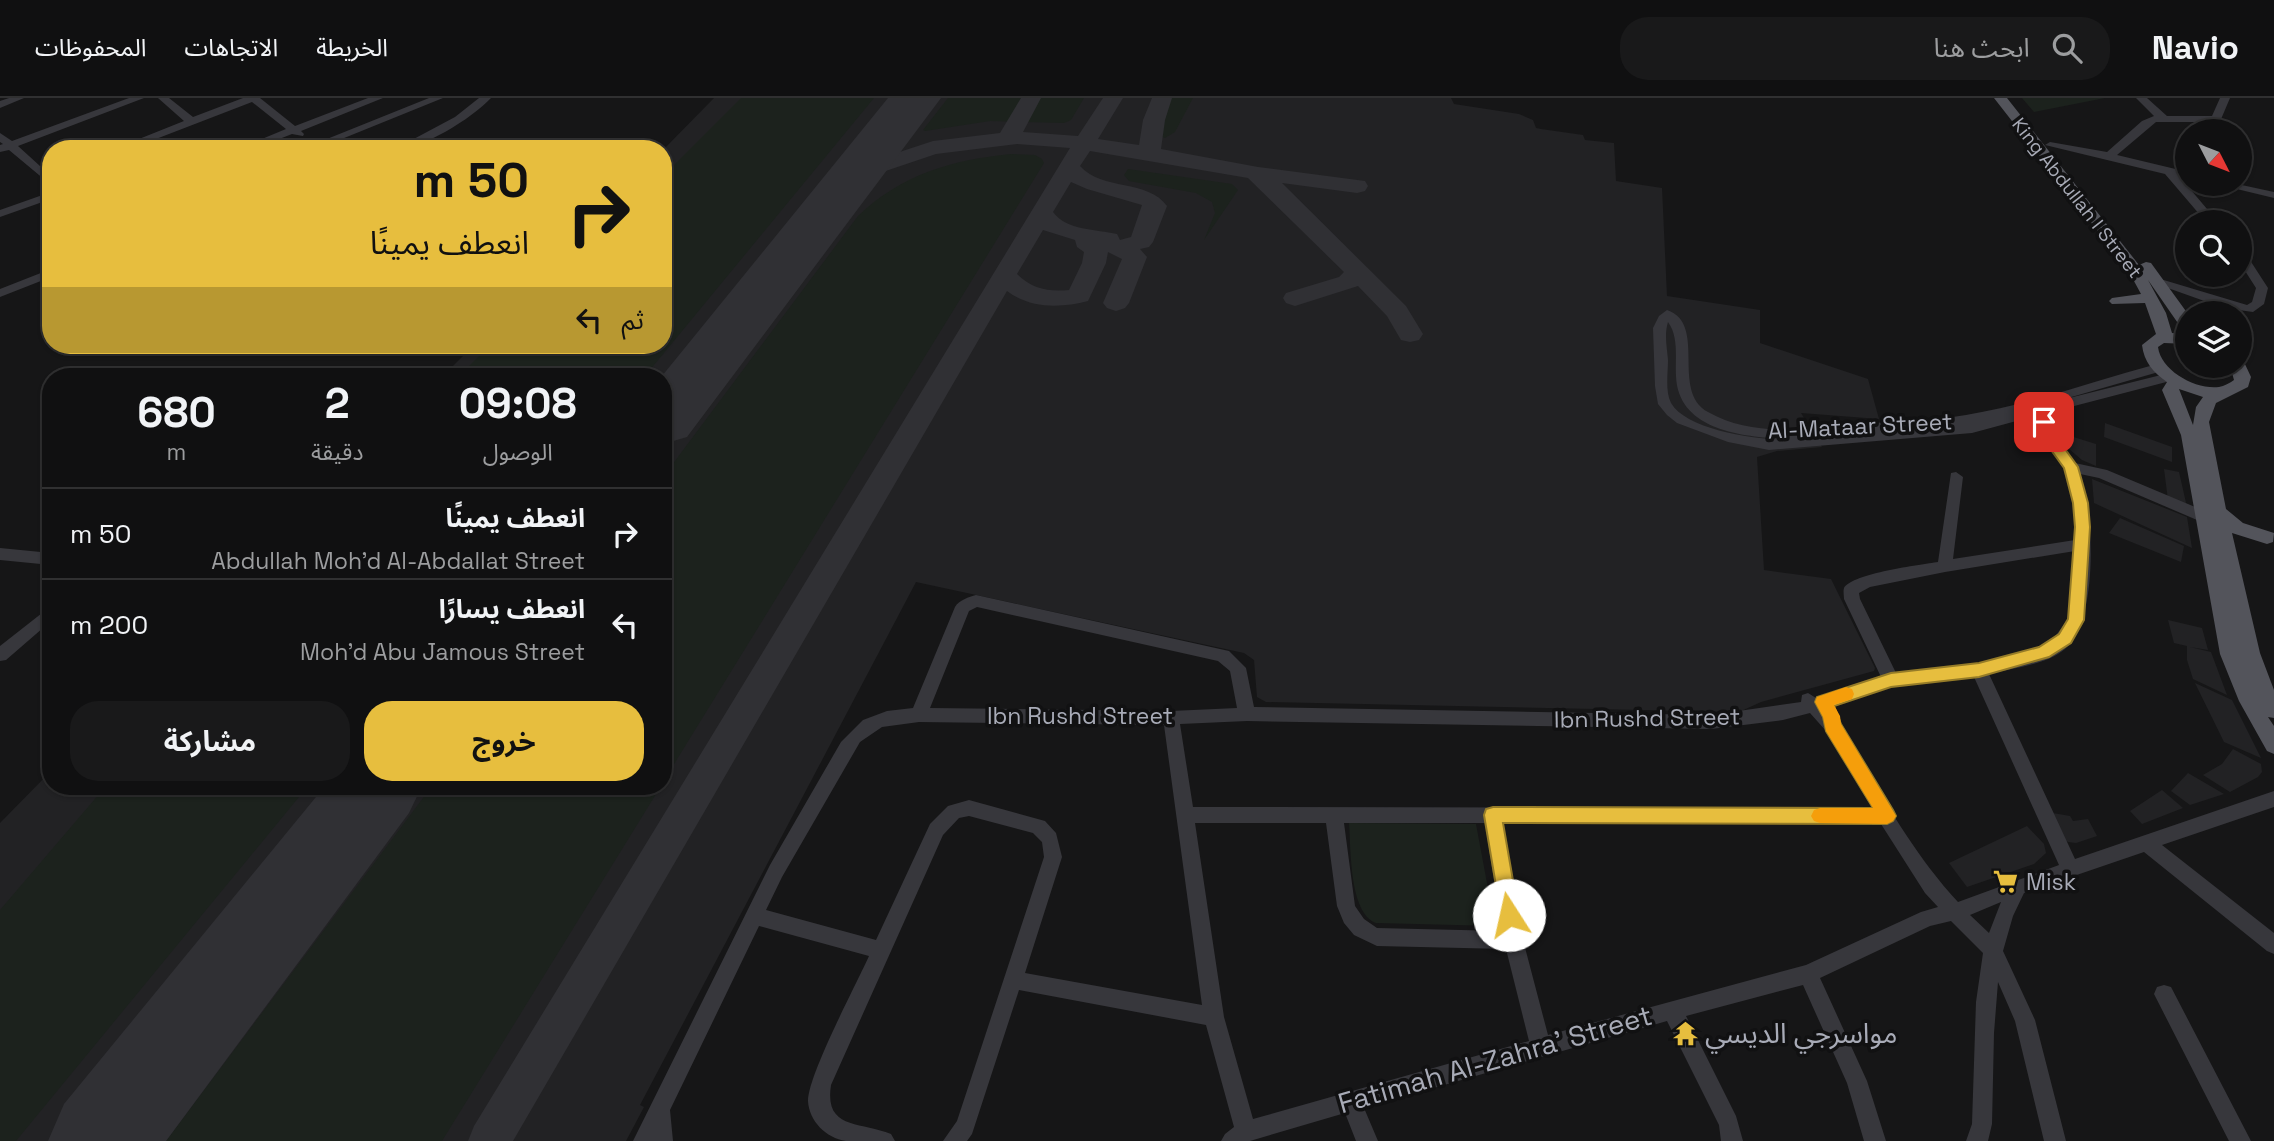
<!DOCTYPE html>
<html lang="ar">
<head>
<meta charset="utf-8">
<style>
	body { margin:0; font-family:"Space Grotesk","Noto Sans Arabic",sans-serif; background:#19191a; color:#f1f3f6; direction:rtl; height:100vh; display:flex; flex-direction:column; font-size:26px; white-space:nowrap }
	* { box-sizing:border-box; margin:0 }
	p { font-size:23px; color:#9c9d9f }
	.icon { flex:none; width:38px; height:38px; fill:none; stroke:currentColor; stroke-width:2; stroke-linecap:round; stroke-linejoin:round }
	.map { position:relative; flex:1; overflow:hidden; direction:ltr }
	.details { position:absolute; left:42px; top:270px; width:630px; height:427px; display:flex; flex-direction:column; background:#101011; border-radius:28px; box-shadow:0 2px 5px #0004,0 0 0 2px #303031; direction:rtl }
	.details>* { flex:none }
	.guide { position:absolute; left:42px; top:42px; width:630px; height:214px; border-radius:28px; box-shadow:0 2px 5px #0004,0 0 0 2px #303031; direction:rtl; background:#e7be3e; color:#111; overflow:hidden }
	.needle { width:46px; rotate:132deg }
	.fabs { position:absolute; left:2175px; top:21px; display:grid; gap:14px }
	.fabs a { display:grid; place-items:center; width:77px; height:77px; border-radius:50%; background:#101011; box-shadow:0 2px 5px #0004,0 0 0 2px #303031; font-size:35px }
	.pin { position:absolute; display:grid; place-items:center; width:60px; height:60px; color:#fff; margin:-30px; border-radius:14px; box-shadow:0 4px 10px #0006 }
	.me { position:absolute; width:77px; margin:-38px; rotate:350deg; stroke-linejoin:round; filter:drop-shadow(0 0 5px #0008) }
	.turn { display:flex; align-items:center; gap:24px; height:147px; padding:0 28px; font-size:32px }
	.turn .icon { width:91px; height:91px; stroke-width:2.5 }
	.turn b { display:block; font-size:49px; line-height:60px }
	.then { display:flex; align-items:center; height:66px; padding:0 28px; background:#0003; gap:14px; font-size:26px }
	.eta { display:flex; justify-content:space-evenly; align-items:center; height:119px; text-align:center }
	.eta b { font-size:42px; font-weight:700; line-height:49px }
	.button { display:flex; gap:14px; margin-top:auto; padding:14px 28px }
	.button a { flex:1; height:80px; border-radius:28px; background:#e7be3e; color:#111; font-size:28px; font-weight:700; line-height:80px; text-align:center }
	.button a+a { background:#19191a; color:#f1f3f6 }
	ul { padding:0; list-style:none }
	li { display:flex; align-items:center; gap:21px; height:91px; padding:0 28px; border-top:2px solid #303031 }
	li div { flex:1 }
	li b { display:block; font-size:26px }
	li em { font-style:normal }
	header { display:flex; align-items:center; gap:42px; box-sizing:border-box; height:98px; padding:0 35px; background:#101011; border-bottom:2px solid #303031 }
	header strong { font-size:33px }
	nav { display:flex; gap:38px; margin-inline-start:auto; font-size:24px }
	.search { width:490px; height:63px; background:#19191a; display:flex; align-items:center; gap:18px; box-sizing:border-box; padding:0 24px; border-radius:28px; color:#9c9d9f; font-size:26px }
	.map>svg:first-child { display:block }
	.built { fill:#222224 }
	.green { fill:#1c221d }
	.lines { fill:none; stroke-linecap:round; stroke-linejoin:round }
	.taxiway { fill:#303034; fill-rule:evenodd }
	.runway { fill:#303034; fill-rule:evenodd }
	.minor { fill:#37373c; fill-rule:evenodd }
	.major { fill:#53545b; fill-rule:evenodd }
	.route { fill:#e7be3e; stroke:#967c28; stroke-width:2 }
	.slow { fill:#f59e0b }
	.labels { text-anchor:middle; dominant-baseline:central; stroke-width:7; stroke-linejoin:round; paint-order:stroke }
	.far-street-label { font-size:19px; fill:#a8abb7; stroke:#111112 }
	.street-label { font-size:23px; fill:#a8abb7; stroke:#111112 }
	.poi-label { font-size:23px; fill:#a8abb7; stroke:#111112; text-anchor:start }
	.near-poi-label { font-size:28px; fill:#a8abb7; stroke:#111112; text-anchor:start }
	.near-street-label { font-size:28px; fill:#a8abb7; stroke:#111112 }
</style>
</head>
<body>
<header>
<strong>Navio</strong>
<div class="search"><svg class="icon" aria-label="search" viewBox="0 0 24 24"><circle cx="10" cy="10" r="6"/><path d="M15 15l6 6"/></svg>ابحث هنا</div>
<nav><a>الخريطة</a><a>الاتجاهات</a><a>المحفوظات</a></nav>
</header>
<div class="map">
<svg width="2274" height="1043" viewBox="0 0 2274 1043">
	<rect width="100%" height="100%" fill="#161617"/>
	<path class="built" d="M714 0H1451L1454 6 1519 16 1533 22 1536 30 1541 31 1583 37 1585 42 1614 45 1616 83 1662 90 1667 198 1760 212V245L1868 281 1879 321 1801 315 1822 349 1777 353 1757 359 1764 472 1831 481 1875 570 1874 573 1761 604 1739 614 1266 604 1257 599 1254 562 1244 555 916 484 640 1007 644 1009 626 1043H0V725L51 673V688H663V278H443L474 247H663V52Z
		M2105 325 2172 349V364L2104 339Z
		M2067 337 2096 346V368L2082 362 2062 345Z
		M2164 371 2179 374 2187 409 2168 402Z
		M2092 381 2187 419 2192 450 2094 405Z
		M2120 420 2184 448 2181 464 2109 435Z
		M2168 522 2202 530 2208 552 2190 549 2211 554 2227 597 2193 581 2187 562V548L2174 545Z
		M2195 585 2232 602 2261 660 2224 644Z
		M2233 651 2261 666 2262 674 2258 679 2230 694 2203 677 2222 666Z
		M2188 675 2224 696 2190 707 2171 693Z
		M2162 692 2183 710 2142 726 2130 713Z
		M2047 714 2070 718 2073 723 2088 721 2097 738 2076 745 2068 744 2059 739Z
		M2027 728 2044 746 2046 755 2034 766 1967 789 1949 765Z"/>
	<path class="green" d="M741 0H874L645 278H459L490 247H663V78Z
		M948 0H1084L1071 22 1064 25 990 23 925 33 923 32Z
		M1159 0H1193L1175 34 1165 40 1150 34Z
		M2022 0H2105L2034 14Z
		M1011 56 1035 57 1042 61 1044 65 663 684V379L858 118C902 76 952 62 1011 56Z
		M1128 71 1232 86 1238 92 1204 142 1215 115 1212 104 1196 95 1129 83 1124 77Z
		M106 688H308L16 1043H0V812Z
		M432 688H661L442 1043H166Z
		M1349 725 1476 726 1495 828 1376 825C1349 815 1351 751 1349 725Z"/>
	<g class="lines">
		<path class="taxiway" d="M1021 0H1041L1023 34 1078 38 1103 0H1123L1098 41 1139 47 1143 22 1152 0H1172L1165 22 1161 51 1258 69 1365 83 1368 88 1365 93 1357 95 1282 85 1406 208 1423 236 1419 242 1410 244 1401 242 1387 218 1358 188 1295 208 1286 205 1283 200 1286 195 1339 179 1344 174 1248 80 1090 53 1080 68C1102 93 1148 81 1167 108L1153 144 1149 149 1140 151 1147 159 1129 205 1125 210 1116 213 1107 210 1103 205 1122 161 1108 154 1106 165 1088 203C1061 210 1031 211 1007 193L513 1043H468L474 1028 1070 50 1017 46 936 56 856 83 848 81 845 76 848 71 933 43 1000 35ZM1071 84 1087 91 1142 107 1131 139 1120 142 1117 136C1096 131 1067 133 1053 114ZM1043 132 1075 142 1077 149 1084 154 1082 165 1069 192C1049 194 1032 191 1017 176Z"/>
		<path class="runway" d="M888 0H941L687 339 663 346 662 278Z
			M325 688H422L409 715 166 1043H48L64 1006Z"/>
		<path class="minor" d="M9 0H24L0 10V3Z
			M129 0H144L18 48 51 78V87L9 52 0 54V47L3 46 0 44V35L12 43Z
			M158 0H169L193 19 243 0H260L295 28 368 0H383L301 33 304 36 303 38 292 36 254 51H238L286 31 252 4 130 51H114L184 23Z
			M429 0H443L317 51H302Z
			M479 0H491C471 21 423 51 395 51L455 19Z
			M2136 0H2147L2167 18H2212L2220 0H2230L2216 33H2206L2209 24H2156L2117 57 2188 74V81L2180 79 2218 124H2206L2165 76 2045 47 2050 44 2107 54 2142 23 2154 18Z
			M2216 86H2237L2274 94V100Z
			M51 94V101L0 119V112Z
			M2240 152 2244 153 2268 190 2264 206 2253 214 2224 210 2151 184 2157 180 2247 207 2252 204 2256 190 2240 165Z
			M51 171V179L0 199V191Z
			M1667 212C1708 226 1670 293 1708 314 1753 340 1810 331 1860 326 1895 323 1931 323 1966 317 2031 306 2094 283 2157 266L2162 267V273L2061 302 2169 275 2176 279 2174 282 2055 313C2046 334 2066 349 2075 365L2107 372 2207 414 2209 418 2207 422H2197L2099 380 2080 376C2094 416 2099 521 2065 551 2046 567 2012 570 1989 576L2075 761 2274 693V709L2162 747 2274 835V856L2267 853 2144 754 2024 795 2013 818 2003 853 2035 922 2066 1043H2044L2015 923 1998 884 1994 935 1992 1026 1988 1043H1966L1972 1026 1976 904 1983 855 1951 823 1930 828 1820 880 1867 983 1886 1043H1864L1847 985 1803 887 1686 918 1736 1018 1743 1043H1721L1719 1027 1667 923 1364 1010 1378 1043H1356L1345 1015 1250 1043H1221L1225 1036 1234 1029 1206 927 1019 892 972 1036 967 1043H943L957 1023 1044 759 1042 744 1033 735 969 718 959 720 943 737 831 987C824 1032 860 1023 891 1036L895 1043C879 1043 861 1043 846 1043 826 1040 809 1023 808 1003 808 977 856 887 869 858L759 828 670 1012 673 1043H633L770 767 841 644 863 622 887 613 913 610 955 509C959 502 969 499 976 497L1229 553 1246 570 1254 609 1711 617 1801 604 1802 597 1808 595 1816 600 1881 579 1844 501C1844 498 1843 493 1844 490 1853 475 1920 467 1938 464L1951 375 1956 374 1963 379 1953 461 2075 442C2076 418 2074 394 2064 371 2056 352 2037 340 2039 317L1972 335 1769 352 1728 344 1677 325 1667 317 1658 306 1655 288 1653 230 1659 218ZM1668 224C1679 239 1675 260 1676 278 1678 333 1744 339 1787 341 1760 343 1686 332 1671 305 1665 293 1668 275 1668 262 1667 249 1664 237 1668 224ZM2075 453 2068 521 2051 544 2039 550 1979 565 1896 575 1860 501 1859 495 1870 489 1945 474ZM977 509 1218 563 1230 573 1237 610 1171 613 930 610 969 513ZM1974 579 2059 767 1958 804C1908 750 1875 685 1838 623L1826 610 1891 589ZM1810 615 1826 633 1872 710 1193 709 1180 626 1247 623 1711 631 1783 622ZM919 624 1164 627 1202 907 1025 875 1062 759 1056 735 1045 723 969 702 948 708 930 726 876 842 766 812 782 779 860 644 882 629ZM1195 725H1326L1337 808 1344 825 1354 837 1377 848 1506 851 1529 943 1253 1021 1224 919ZM1344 725H1485L1502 833 1377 830 1364 821 1355 808ZM1503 725 1881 726 1925 795 1938 809 1921 814 1806 867 1548 937 1523 842ZM2001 804 1989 835 1970 817Z
			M0 450 51 455V467L0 462Z
			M51 508V523L6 562 0 563V548Z
			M2164 887 2171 889 2251 1043H2229L2154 896 2157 889Z"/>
		<path class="major" d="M1994 0H2007L2139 167 2146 164 2151 165 2188 216V233L2182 231 2148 182 2166 215 2172 235 2188 236V246L2164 245 2158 249C2161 273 2196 292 2219 289 2224 288 2230 285 2234 282L2230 268H2240V263L2244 264 2251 279 2248 289 2216 305 2209 324 2226 411 2243 425 2274 435 2273 444 2267 446 2232 435 2260 555 2274 592V620L2268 619 2274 628V656L2267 653 2239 603 2220 556 2181 337 2162 292 2167 284C2153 274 2144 264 2142 247L2156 236 2145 205 2112 206 2109 203 2112 200 2141 196 2128 172ZM2179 291 2203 299 2196 309 2193 327Z"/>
	</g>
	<path class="route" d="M2044 319 2049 321 2060 344 2078 369 2088 405 2090 429 2084 522 2071 545 2049 559 1979 579 1891 589 1834 608 1841 626 1893 712 1896 718 1893 723 1887 726 1503 725 1519 817 1516 823 1509 826 1502 823 1484 717 1486 711 1493 709 1873 710 1826 633 1823 619 1815 604 1817 599 1891 575 1979 565 2039 549 2059 536 2068 521 2075 429 2073 405 2064 370 2046 345 2037 324Z"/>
	<path class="slow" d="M1846 589 1852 591 1854 596 1852 601 1834 607 1840 618 1841 626 1896 718 1893 723 1887 726 1820 725 1814 723 1811 718 1814 712 1820 710H1873L1826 633 1823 619 1815 604 1817 599Z"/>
	<defs>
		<symbol id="supermarket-bare" viewBox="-9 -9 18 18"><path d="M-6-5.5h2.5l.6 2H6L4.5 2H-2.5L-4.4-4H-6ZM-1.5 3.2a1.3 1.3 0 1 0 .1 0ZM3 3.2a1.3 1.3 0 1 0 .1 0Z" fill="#e7be3e" stroke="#111112" stroke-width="2.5" paint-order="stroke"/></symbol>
		<symbol id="temple-bare" viewBox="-9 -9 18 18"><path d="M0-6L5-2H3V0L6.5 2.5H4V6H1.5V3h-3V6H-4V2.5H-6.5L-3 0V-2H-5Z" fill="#e7be3e" stroke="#111112" stroke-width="2.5" paint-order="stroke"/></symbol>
	</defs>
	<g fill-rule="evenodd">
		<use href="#supermarket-bare" x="1988" y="766" width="35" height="35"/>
		<use href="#temple-bare" x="1668" y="918" width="35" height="35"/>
	</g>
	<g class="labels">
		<g class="far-street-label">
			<text transform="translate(2077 100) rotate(52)">King Abdullah I Street</text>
		</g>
		<g class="street-label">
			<text transform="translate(1860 328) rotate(-3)">Al-Mataar Street</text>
			<text x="1080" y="618">Ibn Rushd Street</text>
			<text transform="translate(1647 620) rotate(-1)">Ibn Rushd Street</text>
		</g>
		<g class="poi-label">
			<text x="2026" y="784">Misk</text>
		</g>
		<g class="near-poi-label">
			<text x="1705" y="935">مواسرجي الديسي</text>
		</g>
		<g class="near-street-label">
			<text transform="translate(1495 961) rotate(-16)">Fatimah Al-Zahra’ Street</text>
		</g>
	</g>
</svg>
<div class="fabs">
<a><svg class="needle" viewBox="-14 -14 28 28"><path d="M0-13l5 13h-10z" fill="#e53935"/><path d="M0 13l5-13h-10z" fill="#9c9d9f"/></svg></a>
<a><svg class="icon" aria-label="search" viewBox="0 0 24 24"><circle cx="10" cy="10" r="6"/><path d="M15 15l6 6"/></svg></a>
<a><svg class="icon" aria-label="layers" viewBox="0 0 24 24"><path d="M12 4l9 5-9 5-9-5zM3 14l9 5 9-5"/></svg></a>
</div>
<div class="pin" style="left:2044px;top:324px;background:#d93025"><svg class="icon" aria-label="arrive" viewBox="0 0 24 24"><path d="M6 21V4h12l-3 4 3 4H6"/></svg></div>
<svg class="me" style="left:1509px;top:817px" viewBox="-20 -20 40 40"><circle r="19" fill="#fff"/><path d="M0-13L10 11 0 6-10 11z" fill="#e7be3e"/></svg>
<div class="guide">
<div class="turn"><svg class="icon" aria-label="right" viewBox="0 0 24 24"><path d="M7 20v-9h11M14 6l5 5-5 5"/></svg><div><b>50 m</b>انعطف يمينًا</div></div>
<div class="then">ثم<svg class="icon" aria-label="left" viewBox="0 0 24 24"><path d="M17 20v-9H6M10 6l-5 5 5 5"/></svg></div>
</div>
<section class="details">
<div class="eta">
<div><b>09:08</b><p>الوصول</p></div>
<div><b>2</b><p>دقيقة</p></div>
<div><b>680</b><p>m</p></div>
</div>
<ul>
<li><svg class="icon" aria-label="right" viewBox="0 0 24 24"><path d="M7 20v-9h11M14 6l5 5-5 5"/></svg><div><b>انعطف يمينًا</b><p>Abdullah Moh’d Al-Abdallat Street</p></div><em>50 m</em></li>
<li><svg class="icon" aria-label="left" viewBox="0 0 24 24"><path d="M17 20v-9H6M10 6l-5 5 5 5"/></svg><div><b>انعطف يسارًا</b><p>Moh’d Abu Jamous Street</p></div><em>200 m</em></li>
</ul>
<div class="button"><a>خروج</a><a>مشاركة</a></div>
</section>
</div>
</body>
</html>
